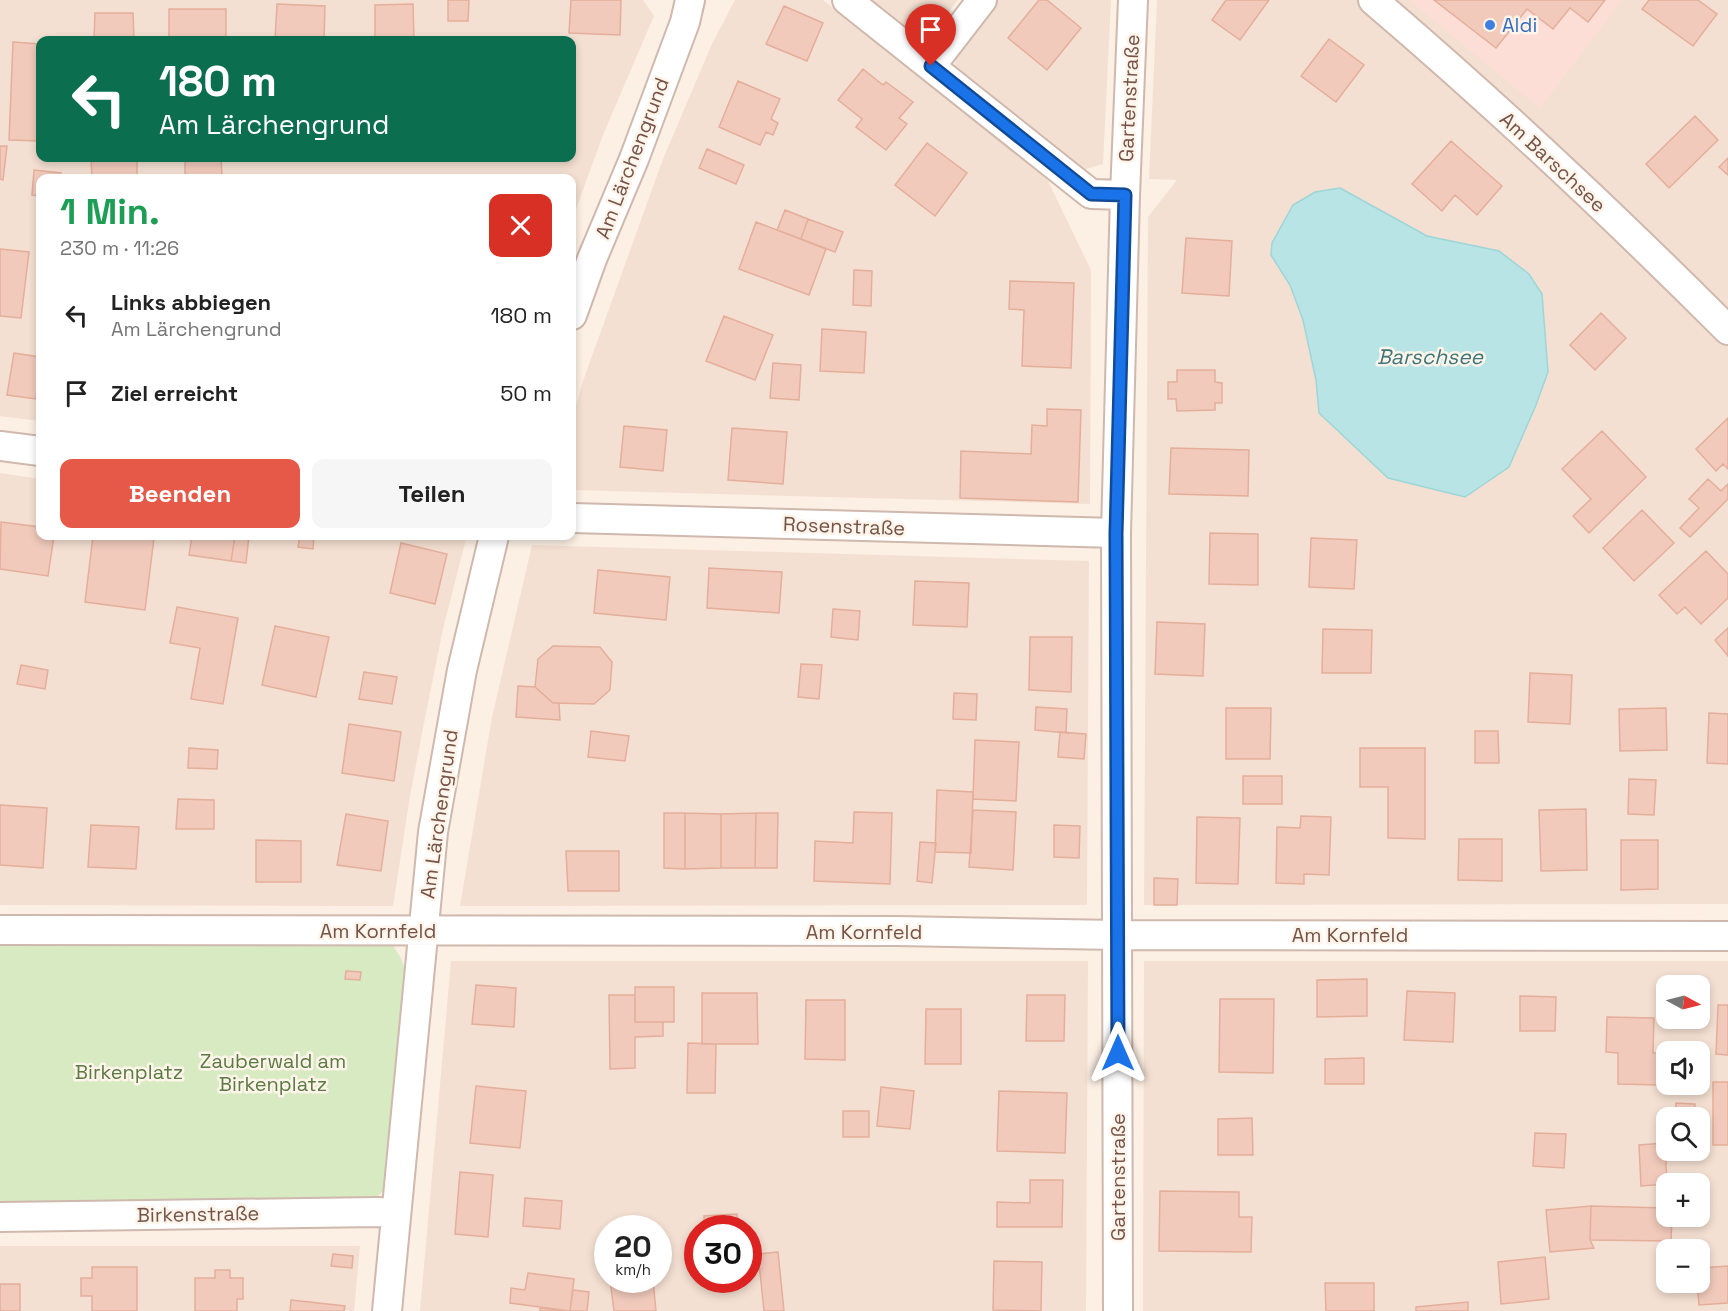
<!DOCTYPE html>
<html lang="de">
<head>
<meta charset="utf-8">
<style>
	body { margin:0; font-family:"Space Grotesk",sans-serif; background:#f6f6f6; color:#222; height:100vh; display:flex; flex-direction:column; font-size:22px; white-space:nowrap }
	* { box-sizing:border-box; margin:0 }
	p { font-size:20px; color:#767676 }
	.icon { flex:none; width:33px; height:33px; fill:none; stroke:currentColor; stroke-width:2; stroke-linecap:round; stroke-linejoin:round }
	.map { position:relative; flex:1; overflow:hidden }
	.details { position:absolute; left:36px; top:174px; width:540px; height:366px; display:flex; flex-direction:column; background:#fff; border-radius:12px; box-shadow:0 3px 9px #0003 }
	.details>* { flex:none }
	.guide { position:absolute; left:36px; top:36px; width:540px; height:126px; border-radius:12px; box-shadow:0 3px 9px #0003; background:#0b6e4f; color:#fff; overflow:hidden }
	.needle { width:39px; rotate:97deg }
	.fabs { position:absolute; left:1656px; top:975px; display:grid; gap:12px }
	.fabs a { display:grid; place-items:center; width:54px; height:54px; border-radius:12px; background:#fff; box-shadow:0 3px 9px #0003; font-size:30px }
	.speed { position:absolute; left:594px; top:1215px; display:flex; gap:12px; font-size:30px; font-weight:700; text-align:center }
	.speed>* { display:grid; place-content:center; width:78px; height:78px; border-radius:50%; background:#fff; box-shadow:0 3px 9px #0003; line-height:1 }
	.speed small { font-size:15px; font-weight:400 }
	.speed .limit { border:9px solid #d22; background:#fff; color:#111 }
	.pin { position:absolute; display:grid; place-items:center; width:51px; height:51px; color:#fff; margin:-62px -26px; border-radius:50% 50% 50% 0; rotate:-45deg; box-shadow:0 0 6px #0007 }
	.pin .icon { rotate:45deg }
	.me { position:absolute; width:66px; margin:-33px; rotate:0deg; stroke-linejoin:round; filter:drop-shadow(0 0 4px #0008) }
	.turn { display:flex; align-items:center; gap:21px; height:126px; padding:0 24px; font-size:27px }
	.turn .icon { width:78px; height:78px; stroke-width:2.5 }
	.turn b { display:block; font-size:42px; line-height:51px }
	.round { display:grid; place-items:center; flex:none; width:63px; height:63px; border-radius:12px; background:#f6f6f6 }
	.headline { display:flex; align-items:center; justify-content:space-between; height:102px; padding:0 24px }
	h1 { font-size:36px; font-weight:700; line-height:45px; color:#1e9e55 }
	.button { display:flex; gap:12px; margin-top:auto; padding:12px 24px }
	.button a { flex:1; height:69px; border-radius:12px; background:#e65848; color:#fff; font-size:24px; font-weight:700; line-height:69px; text-align:center }
	.button a+a { background:#f6f6f6; color:#222 }
	ul { padding:0; list-style:none }
	li { display:flex; align-items:center; gap:18px; height:78px; padding:0 24px }
	li div { flex:1 }
	li b { display:block; font-size:22px }
	li em { font-style:normal }
	.map>svg:first-child { display:block }
	.residential { fill:#f4e0d2; fill-rule:evenodd }
	.commercial { fill:#fcded7 }
	.green { fill:#d7eac2 }
	.water { fill:#b8e4e5; stroke:#9ed5d7; stroke-width:1.5 }
	.building { fill:#f1cabb; stroke:#e4ae9b; stroke-width:1.5 }
	.lines { fill:none; stroke-linecap:round; stroke-linejoin:round }
	.minor-casing { stroke:#cfb8ad; stroke-width:32 }
	.minor { stroke:#fff; stroke-width:28 }
	.route-casing { stroke:#114b97; stroke-width:15 }
	.route { stroke:#1a73e8; stroke-width:10 }
	.shop-dot { fill:#3f7fe0; stroke:#fff4e9; stroke-width:2 }
	.labels { text-anchor:middle; dominant-baseline:central; stroke-width:5; stroke-linejoin:round; paint-order:stroke }
	.shop-label { font-size:20px; fill:#366cbe; stroke:#fff4e9; text-anchor:start }
	.street-label { font-size:20px; fill:#745349; stroke:#fff4e9 }
	.park-label { font-size:20px; fill:#597a42; stroke:#fff4e9 }
	.water-label { font-size:21px; font-style:italic; fill:#3d777a; stroke:#fff4e9 }
</style>
</head>
<body>
<div class="map">
<svg width="1728" height="1311" viewBox="0 0 1728 1311">
	<rect width="100%" height="100%" fill="#fcefe3"/>
	<path class="residential" d="M0 0H643L654 16 603 135 572 220V178H40V421L0 416ZM40 40H572V158H40Z
		M735 0H823L1047 179 1091 270 1090 504 572 490V419L583 381 663 159 712 44Z
		M870 0H958L929 36 916 37Z
		M996 0H1111L1103 164 1082 170 955 67 956 50Z
		M1157 0H1728V904L1144 905 1148 217 1177 180 1149 179ZM1340 188 1427 236 1499 251 1548 371 1509 467 1319 413 1316 380 1303 320 1290 285 1271 255Z
		M0 473 40 479V536H439L466 539 443 629 425 718 410 796 393 906 0 905Z
		M532 545 1089 561 1087 905 460 906 492 717Z
		M451 961H1088L1086 1311H420ZM608 1228H658V1280H608ZM698 1228H748V1280H698Z
		M1144 961H1728V1311H1143ZM1666 986H1700V1018H1666ZM1666 1052H1700V1084H1666ZM1666 1118H1700V1150H1666ZM1666 1184H1700V1216H1666ZM1666 1250H1700V1282H1666Z
		M0 1246H360L354 1311H0Z"/>
	<path class="commercial" d="M1409 0H1622L1540 108Z"/>
	<path class="green" d="M0 944H376L393 946 401 958 406 972 385 1189 375 1199 0 1203Z"/>
	<path class="water" d="M1340 188 1427 236 1499 251 1529 274 1542 294 1548 372 1536 405 1509 467 1465 497 1388 478 1319 413 1316 380 1303 320 1290 285 1271 255 1272 243 1293 205 1315 192Z"/>
	<path class="building" d="M448 0H469L468 21H448Z
		M571 0H621L620 35 569 33Z
		M1039 0H1047L1081 28 1047 70 1008 38Z
		M1226 0H1269L1240 40 1212 20Z
		M1434 0H1605L1588 22 1570 8 1553 29 1527 9 1496 48Z
		M1649 0H1698L1717 14 1693 46 1642 9Z
		M277 4 325 6 324 40H275Z
		M413 4 414 40H375V5Z
		M784 6 823 23 807 61 766 44Z
		M169 9H226V40H169Z
		M95 13H133L134 40H94Z
		M1329 39 1364 65 1336 102 1301 76Z
		M13 42 40 44V141L9 140Z
		M863 69 883 85 886 82 913 102 899 118 907 124 886 150 856 127 862 119 838 100Z
		M738 81 780 99 771 119 778 123 773 135 766 132 760 145 719 127Z
		M1695 116 1718 140 1669 188 1646 164Z
		M1451 141 1502 186 1477 215 1455 195 1442 211 1412 184Z
		M927 143 967 173 935 216 895 185Z
		M0 146H7L3 180 0 179Z
		M707 149 744 165 736 184 699 168Z
		M91 158H137V178H92Z
		M185 158H221L222 175H185Z
		M276 158H329V161Z
		M1728 158V175L1719 167Z
		M34 170 61 173 60 178H40V196L32 195Z
		M785 210 808 219 801 239 777 230Z
		M808 219 843 232 835 252 801 239Z
		M756 222 826 249 809 295 739 269Z
		M1186 238 1232 241 1229 296 1182 293Z
		M0 249 29 252 21 318 0 316Z
		M854 270 872 271 871 306 853 305Z
		M1010 281 1074 283 1071 368 1022 366 1024 310 1009 309Z
		M1601 313 1626 338 1595 370 1570 345Z
		M724 316 773 335 755 380 706 361Z
		M822 329 866 332 864 373 820 371Z
		M14 353 40 357 36 399 7 395Z
		M773 363 801 365 799 400 770 398Z
		M1177 370H1215V382L1222 383V403H1215V410L1177 411 1176 399H1168V382H1177Z
		M1047 409 1081 410 1078 502 960 498 961 451 1031 454 1032 425 1047 426Z
		M1728 418V469L1723 464 1716 471 1696 449Z
		M624 426 667 430 663 471 620 467Z
		M732 428 787 432 783 484 728 480Z
		M1602 431 1646 477 1589 533 1573 516 1591 499 1562 469Z
		M1171 448 1249 450 1248 496 1169 494Z
		M1708 479 1721 491 1728 484V499L1690 537 1680 528 1699 508 1689 499Z
		M1642 510 1674 543 1634 581 1603 548Z
		M1 522 40 527V536H54L48 576 0 569Z
		M1210 533 1258 534V585L1209 584Z
		M93 536H134L154 538 145 610 85 602Z
		M192 536H235L231 561 189 555Z
		M235 536H249L246 563 231 561Z
		M300 536H314L313 549 298 547Z
		M1311 538 1357 540 1354 589 1309 587Z
		M401 543 447 554 435 604 390 593Z
		M1706 551 1728 574V598L1701 624 1685 607 1677 614 1659 595Z
		M709 568 782 572 779 613 707 608Z
		M598 570 670 577 666 620 594 613Z
		M915 581 969 583 967 627 913 625Z
		M177 607 238 618 223 704 191 699 200 648 170 643Z
		M833 609 860 611 858 640 831 637Z
		M1157 622 1205 624 1203 676 1155 674Z
		M275 626 329 637 316 697 262 685Z
		M1728 628V656L1715 640Z
		M1323 629 1372 630 1371 673H1322Z
		M1030 637H1072L1071 692 1029 690Z
		M553 646 600 647 612 662 610 690 594 704 553 703 535 687 538 659Z
		M801 664 822 665 819 699 798 697Z
		M21 665 48 670 45 689 17 684Z
		M364 672 397 677 392 704 359 699Z
		M1530 673 1572 675 1570 724 1528 722Z
		M518 686 535 687 553 703H559L560 720 516 717Z
		M954 693 977 694 976 720 953 719Z
		M1036 707 1067 709 1066 733 1035 730Z
		M1226 708H1271L1270 759H1226Z
		M1666 708 1667 750 1620 751 1619 709Z
		M1709 713 1728 714V764L1707 763Z
		M349 724 401 732 394 781 342 773Z
		M591 731 629 736 625 761 588 757Z
		M1475 731H1498L1499 763H1475Z
		M1060 732 1086 734 1084 759 1058 757Z
		M975 740 1019 742 1016 801 973 799Z
		M189 748 218 750 217 769 188 768Z
		M1360 748H1425V839L1388 838V787H1360Z
		M1243 776H1282V804H1243Z
		M1629 779 1656 780 1654 815 1628 814Z
		M937 790 973 792 971 853 935 852Z
		M178 799 214 800V829H176Z
		M0 805 47 808 43 868 0 865Z
		M1586 809 1587 870 1541 871 1539 810Z
		M973 810 1016 812 1013 870 969 867Z
		M854 812 892 813 890 884 814 881 815 841 853 843Z
		M664 813H685V869L664 868Z
		M685 813 721 814V868L685 869Z
		M756 813 755 868H721V814Z
		M756 813H778L777 868H755Z
		M346 814 388 821 381 871 337 865Z
		M1301 816 1331 817 1329 875 1304 874V884L1276 883 1277 827 1300 828Z
		M1197 817 1240 818 1238 884 1196 883Z
		M91 825 139 827 136 869 88 867Z
		M1054 825 1080 826 1079 858 1054 857Z
		M1459 839H1502V881L1458 880Z
		M256 840 301 841V882H256Z
		M1621 840H1658V889L1621 890Z
		M920 842 936 843 932 883 917 881Z
		M566 851H619V891H568Z
		M1154 878 1178 879 1177 905H1154Z
		M346 971 361 972 360 980 345 979Z
		M1367 979V1016L1317 1017V980Z
		M476 985 516 988 514 1027 472 1024Z
		M635 987H674V1022H635Z
		M1407 991 1455 993 1453 1042 1404 1040Z
		M702 993H757L758 1044H702Z
		M609 995H635V1022H663V1036L635 1037V1068L610 1069Z
		M1027 995H1065L1064 1041H1026Z
		M1520 996 1556 997 1555 1031H1520Z
		M1220 999H1274L1273 1073 1219 1072Z
		M806 1000H845V1060L805 1059Z
		M1718 1005H1728V1055L1716 1054Z
		M926 1009H961V1064H925Z
		M1607 1017 1654 1018 1653 1053H1659L1658 1085 1618 1084V1053L1606 1052Z
		M688 1043 716 1044 715 1093H687Z
		M1364 1058V1084H1325V1059Z
		M1713 1082H1728V1145H1713Z
		M476 1086 526 1091 520 1148 470 1143Z
		M881 1087 914 1091 910 1129 877 1126Z
		M999 1091 1067 1093 1065 1153 997 1151Z
		M1676 1103 1695 1104 1694 1118H1675Z
		M843 1111H869V1137H843Z
		M1252 1118 1253 1155H1218V1119Z
		M1535 1133 1566 1134 1564 1168 1533 1166Z
		M1665 1143 1667 1184 1641 1186 1639 1145Z
		M460 1172 493 1175 488 1237 455 1234Z
		M1030 1180H1063L1062 1227H997V1202L1030 1203Z
		M1160 1191 1239 1192V1217H1252L1251 1252 1159 1251Z
		M525 1198 562 1201 560 1229 523 1226Z
		M1591 1206 1590 1240 1594 1248 1550 1252 1546 1210Z
		M1591 1206 1666 1208V1216H1672L1671 1241 1590 1240Z
		M737 1214 738 1228H704V1216Z
		M778 1252 784 1311H764L758 1254Z
		M333 1254 353 1256 352 1268 331 1266Z
		M1545 1257 1549 1299 1501 1304 1498 1262Z
		M994 1261 1042 1262 1041 1311 993 1310Z
		M1728 1266V1303L1699 1305 1697 1282H1700V1268Z
		M92 1267H137V1311H92V1296H81V1278H92Z
		M215 1270H230V1278H243V1299H237V1311H195V1278H215Z
		M528 1273 574 1279 570 1311 510 1303 511 1288 525 1290Z
		M610 1280H653L656 1311H614Z
		M1325 1283H1374V1311H1326Z
		M0 1284H20V1311H0Z
		M573 1290 589 1292 587 1311H570Z
		M291 1300 345 1306 344 1311H290Z
		M1468 1302V1311H1416V1307Z
		M540 1308 563 1311H540Z"/>
	<g class="lines">
		<defs>
			<path id="minor" d="M847 0 1091 194 1125 195
				M1373 0C1496 105 1614 216 1728 330
				M931 66 982 0
				M572 315 592 259 634 159 685 22 690 0
				M0 446 40 451
				M572 518 1116 533
				M0 930 897 931 1118 935 1728 936
				M0 1217 377 1212 396 1213
				M387 1311 433 832 462 670 494 536
				M1118 1311 1116 533 1125 195 1133 0"/>
		</defs>
		<use href="#minor" class="minor-casing"/>
		<use href="#minor" class="minor"/>
	</g>
	<g class="lines">
		<defs>
			<path id="route" d="M931 66 1091 194 1125 195 1116 534 1118 1053"/>
		</defs>
		<use href="#route" class="route-casing"/>
		<use href="#route" class="route"/>
	</g>
	<circle class="shop-dot" cx="1490" cy="25" r="6"/>
	<g class="labels">
		<g class="shop-label">
			<text x="1502" y="25">Aldi</text>
		</g>
		<g class="street-label">
			<text transform="translate(1129 98) rotate(-87)">Gartenstraße</text>
			<text transform="translate(632 158) rotate(-69)">Am Lärchengrund</text>
			<text transform="translate(1553 162) rotate(43)">Am Barschsee</text>
			<text transform="translate(844 526) rotate(2)">Rosenstraße</text>
			<text transform="translate(439 814) rotate(-82)">Am Lärchengrund</text>
			<text x="378" y="931">Am Kornfeld</text>
			<text x="864" y="932">Am Kornfeld</text>
			<text x="1350" y="935">Am Kornfeld</text>
			<text transform="translate(1118 1177) rotate(-90)">Gartenstraße</text>
			<text transform="translate(198 1214) rotate(-1)">Birkenstraße</text>
		</g>
		<g class="park-label">
			<text x="273" y="1061">Zauberwald am<tspan x="273" dy="23">Birkenplatz</tspan></text>
			<text x="129" y="1072">Birkenplatz</text>
		</g>
		<g class="water-label">
			<text x="1430" y="356">Barschsee</text>
		</g>
	</g>
</svg>
<div class="fabs">
<a><svg class="needle" viewBox="-14 -14 28 28"><path d="M0-13l5 13h-10z" fill="#e53935"/><path d="M0 13l5-13h-10z" fill="#767676"/></svg></a>
<a><svg class="icon" aria-label="sound" viewBox="0 0 24 24"><path d="M4 9h4l5-4v14l-5-4H4zM17 9q2 3 0 6"/></svg></a>
<a><svg class="icon" aria-label="search" viewBox="0 0 24 24"><circle cx="10" cy="10" r="6"/><path d="M15 15l6 6"/></svg></a>
<a>+</a>
<a>−</a>
</div>
<div class="speed"><div>20<small>km/h</small></div><div class="limit">30</div></div>
<div class="pin" style="left:931px;top:66px;background:#d93025"><svg class="icon" aria-label="arrive" viewBox="0 0 24 24"><path d="M6 21V4h12l-3 4 3 4H6"/></svg></div>
<svg class="me" style="left:1118px;top:1053px" viewBox="-20 -20 40 40"><path d="M0-17L14 15 0 8-14 15z" fill="#1a73e8" stroke="#fff" stroke-width="4"/></svg>
<div class="guide">
<div class="turn"><svg class="icon" aria-label="left" viewBox="0 0 24 24"><path d="M17 20v-9H6M10 6l-5 5 5 5"/></svg><div><b>180 m</b>Am Lärchengrund</div></div>
</div>
<section class="details">
<div class="headline"><div><h1>1 Min.</h1><p>230 m · 11:26</p></div><a class="round" style="background:#d93025;color:#fff"><svg class="icon" aria-label="close" viewBox="0 0 24 24"><path d="M6 6l12 12M18 6L6 18"/></svg></a></div>
<ul>
<li><svg class="icon" aria-label="left" viewBox="0 0 24 24"><path d="M17 20v-9H6M10 6l-5 5 5 5"/></svg><div><b>Links abbiegen</b><p>Am Lärchengrund</p></div><em>180 m</em></li>
<li><svg class="icon" aria-label="arrive" viewBox="0 0 24 24"><path d="M6 21V4h12l-3 4 3 4H6"/></svg><div><b>Ziel erreicht</b></div><em>50 m</em></li>
</ul>
<div class="button"><a>Beenden</a><a>Teilen</a></div>
</section>
</div>
</body>
</html>
